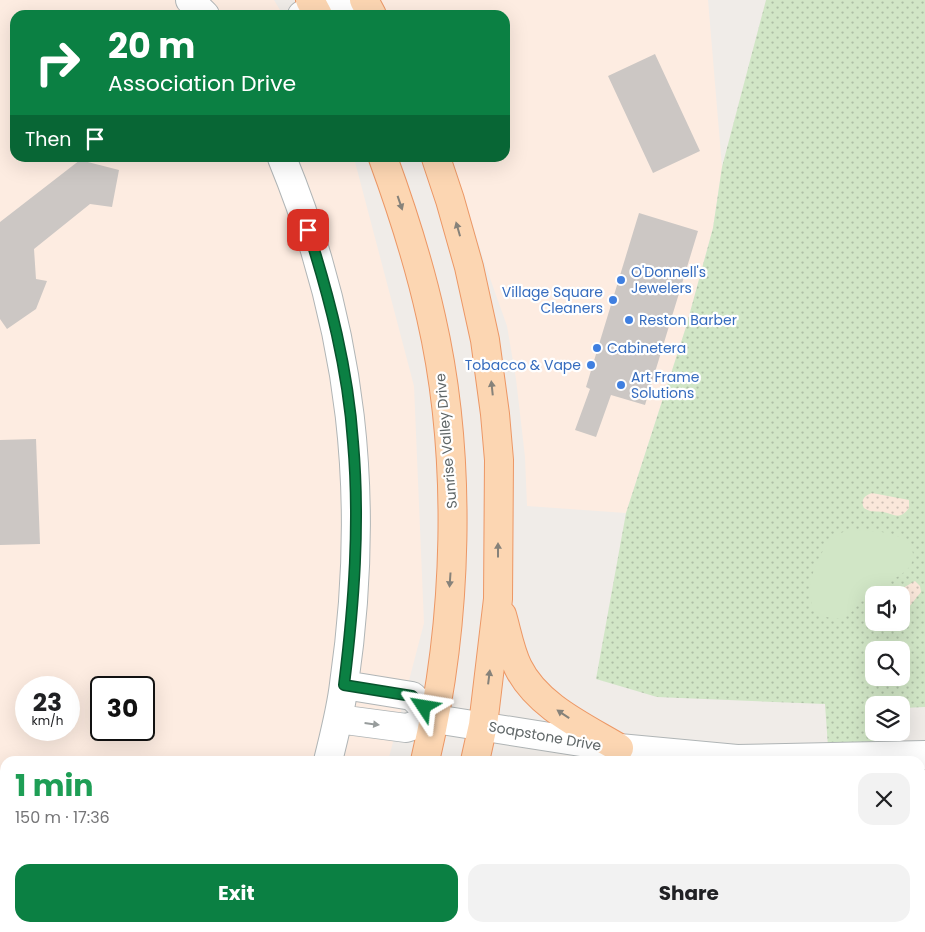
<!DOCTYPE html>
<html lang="en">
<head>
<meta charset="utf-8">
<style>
	body { margin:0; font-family:Poppins,sans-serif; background:#f2f2f2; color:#202124; height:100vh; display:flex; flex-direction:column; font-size:19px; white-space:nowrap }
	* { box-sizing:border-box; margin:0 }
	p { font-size:16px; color:#757577 }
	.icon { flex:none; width:28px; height:28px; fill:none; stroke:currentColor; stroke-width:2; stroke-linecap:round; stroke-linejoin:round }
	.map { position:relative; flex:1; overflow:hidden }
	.sheet { position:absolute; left:0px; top:756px; width:925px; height:176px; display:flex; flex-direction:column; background:#fff; border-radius:15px 15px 0 0; box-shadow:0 5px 20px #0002 }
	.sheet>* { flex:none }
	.top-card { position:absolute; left:10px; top:10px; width:500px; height:152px; border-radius:15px; box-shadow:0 5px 20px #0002; background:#0b8043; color:#fff; overflow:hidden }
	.buttons { position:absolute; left:865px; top:586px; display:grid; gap:10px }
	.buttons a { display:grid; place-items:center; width:45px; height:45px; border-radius:10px; background:#fff; box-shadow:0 5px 20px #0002; font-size:25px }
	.speed { position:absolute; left:15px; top:676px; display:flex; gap:10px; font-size:25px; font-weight:700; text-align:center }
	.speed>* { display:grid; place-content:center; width:65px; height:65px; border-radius:50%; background:#fff; box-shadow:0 5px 20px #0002; line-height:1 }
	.speed small { font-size:12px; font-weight:400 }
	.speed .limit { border:2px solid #111; border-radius:8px; background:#fff; color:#111 }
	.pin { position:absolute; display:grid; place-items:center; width:42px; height:42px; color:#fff; margin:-21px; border-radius:10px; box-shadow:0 2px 8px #0006 }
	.me { position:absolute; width:55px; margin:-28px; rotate:303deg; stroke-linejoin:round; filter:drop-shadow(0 0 4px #0008) }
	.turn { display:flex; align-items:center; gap:18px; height:105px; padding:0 15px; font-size:22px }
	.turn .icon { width:65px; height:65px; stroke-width:2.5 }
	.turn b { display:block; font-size:35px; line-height:42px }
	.then { display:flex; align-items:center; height:48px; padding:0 15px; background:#0003; gap:10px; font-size:19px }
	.round { display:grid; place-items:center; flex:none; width:52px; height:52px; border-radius:15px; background:#f2f2f2 }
	.headline { display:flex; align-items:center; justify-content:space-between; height:85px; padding:0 15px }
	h1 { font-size:30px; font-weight:700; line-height:38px; color:#1e9e55 }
	.primary-button { display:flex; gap:10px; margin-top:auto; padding:10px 15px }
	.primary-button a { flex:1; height:58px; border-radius:15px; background:#0b8043; color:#fff; font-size:20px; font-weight:700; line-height:58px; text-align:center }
	.primary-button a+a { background:#f2f2f2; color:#202124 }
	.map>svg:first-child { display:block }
	.commercial { fill:#fdece1; fill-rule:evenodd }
	.grass { fill:url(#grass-dots); fill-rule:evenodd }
	.sand { fill:url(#sand-dots) }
	.pitch { fill:#d1e6c6 }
	.building { fill:#ccc7c4 }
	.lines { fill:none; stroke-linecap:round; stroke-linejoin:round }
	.minor-casing { stroke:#b0b5b6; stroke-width:30 }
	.major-casing { stroke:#ec9765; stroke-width:30 }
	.minor { stroke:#fff; stroke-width:28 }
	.major { stroke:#fcd6b2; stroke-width:28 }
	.oneway { fill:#86827a }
	.oneway2 { fill:#979c9c }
	.route-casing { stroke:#07532c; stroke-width:12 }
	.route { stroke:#0b8043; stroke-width:9 }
	.shop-dot { fill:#3f7fe0; stroke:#fff; stroke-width:2 }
	.labels { text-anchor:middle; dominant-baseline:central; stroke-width:4.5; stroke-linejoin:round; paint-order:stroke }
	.shop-label { font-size:14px; fill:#366cbe; stroke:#fff; text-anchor:start }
	.street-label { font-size:14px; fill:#5f6667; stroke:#fff }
</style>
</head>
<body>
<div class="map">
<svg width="925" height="932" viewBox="0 0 925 932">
	<defs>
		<pattern id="grass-dots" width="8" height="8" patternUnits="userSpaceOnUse" patternTransform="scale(1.25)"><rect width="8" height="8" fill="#d1e6c6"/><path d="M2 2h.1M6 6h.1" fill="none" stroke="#adbea5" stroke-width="1.8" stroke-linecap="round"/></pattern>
		<pattern id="sand-dots" width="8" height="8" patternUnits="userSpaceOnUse" patternTransform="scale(1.25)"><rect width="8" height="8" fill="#fae7da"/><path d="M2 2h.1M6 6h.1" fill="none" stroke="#cebfb5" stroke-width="1.8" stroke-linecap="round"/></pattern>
	</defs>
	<rect width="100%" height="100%" fill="#f0ece8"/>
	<path class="commercial" d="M0 0H274L283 15H15V158H354L414 386 424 623 388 761H5V928H344L343 932H0ZM26 688H69V730H26ZM101 688H144V730H101Z
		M381 0H708L722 167 713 228 686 327 626 513 527 506 525 457 516 379 507 326 486 267 452 158H505V15H389Z"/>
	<path class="grass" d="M766 0H925V707L901 708V705H874V732L887 733 888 761H829L825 704 657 697 596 679 626 513 686 327 713 228 722 167ZM874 595H901V622H874ZM874 650H901V678H874Z
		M920 819H925V932H871V928H920Z"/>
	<path class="sand" d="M872 493 909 500V508C899 521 895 514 883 512 876 511 871 513 864 508 860 500 865 495 872 493Z
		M915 581 920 586 921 592 901 617V595H894L903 588Z"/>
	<path class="pitch" d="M848 530C867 531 911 529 913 554 914 565 906 572 897 577 886 583 874 589 865 597 858 604 852 614 842 618 838 619 832 619 827 617 797 609 813 563 827 545 832 538 839 533 848 530Z"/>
	<path class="building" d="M655 54 700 151 653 173 608 76Z
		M80 160 119 170 112 207 90 204 34 249 36 279 47 281 36 309 7 329 0 319V222Z
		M639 213 698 231 645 405 611 395 596 437 575 430 590 389 586 387Z
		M36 439 40 544 0 545V440Z"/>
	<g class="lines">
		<defs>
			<path id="minor" d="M190 0 205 15
				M302 15 315 9 343 1 365 2 359 15
				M282 158C353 331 371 498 344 684 341 710 334 736 328 761
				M344 685 412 696 435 719
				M338 719 406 728 435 719 619 748 737 759 925 755
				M216 932 223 928
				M719 932V928"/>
			<path id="major" d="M310 0 318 15
				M364 0 372 15
				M383 158C402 210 419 263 431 317 463 457 458 622 425 761
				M436 158 450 200 469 267 485 340 495 414 499 460 498 599 483 725 475 761
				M502 615C507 632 510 651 518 667 537 706 584 727 619 748
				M370 932 372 928
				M423 932 425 928"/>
		</defs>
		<use href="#minor" class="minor-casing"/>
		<use href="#major" class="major-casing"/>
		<use href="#minor" class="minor"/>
		<use href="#major" class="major"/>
	</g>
	<defs><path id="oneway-solid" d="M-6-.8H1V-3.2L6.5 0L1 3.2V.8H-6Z" transform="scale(1.25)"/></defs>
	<g class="oneway">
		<use href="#oneway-solid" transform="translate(400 203) rotate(71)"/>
		<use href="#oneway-solid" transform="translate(458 229) rotate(-106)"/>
		<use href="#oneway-solid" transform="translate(492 388) rotate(-96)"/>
		<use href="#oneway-solid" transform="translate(498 550) rotate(-90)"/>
		<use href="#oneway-solid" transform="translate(450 580) rotate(94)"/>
		<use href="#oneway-solid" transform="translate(489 677) rotate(-83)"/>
		<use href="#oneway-solid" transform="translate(563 714) rotate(-146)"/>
	</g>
	<use class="oneway2" href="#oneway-solid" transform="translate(372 724) rotate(7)"/>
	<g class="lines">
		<defs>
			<path id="route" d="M308 230C330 299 348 369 353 442 360 523 354 604 344 685L412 696 424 707"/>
		</defs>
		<use href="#route" class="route-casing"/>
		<use href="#route" class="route"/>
	</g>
	<g class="shop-dot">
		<circle cx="621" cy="280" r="5"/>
		<circle cx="613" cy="300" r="5"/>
		<circle cx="629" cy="320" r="5"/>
		<circle cx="597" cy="348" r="5"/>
		<circle cx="591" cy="365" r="5"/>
		<circle cx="621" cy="385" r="5"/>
	</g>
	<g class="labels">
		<g class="shop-label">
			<text x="631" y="272">O'Donnell's<tspan x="631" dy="16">Jewelers</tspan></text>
			<text x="603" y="292" text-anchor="end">Village Square<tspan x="603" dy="16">Cleaners</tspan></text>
			<text x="639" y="320">Reston Barber</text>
			<text x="607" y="348">Cabinetera</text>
			<text x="581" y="365" text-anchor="end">Tobacco &amp; Vape</text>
			<text x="631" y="377">Art Frame<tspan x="631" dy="16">Solutions</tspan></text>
		</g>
		<g class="street-label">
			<text transform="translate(446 441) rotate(-95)">Sunrise Valley Drive</text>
			<text transform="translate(545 736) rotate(10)">Soapstone Drive</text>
		</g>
	</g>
</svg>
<div class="buttons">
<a><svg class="icon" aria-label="sound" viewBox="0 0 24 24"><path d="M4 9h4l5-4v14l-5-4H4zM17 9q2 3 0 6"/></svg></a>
<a><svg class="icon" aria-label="search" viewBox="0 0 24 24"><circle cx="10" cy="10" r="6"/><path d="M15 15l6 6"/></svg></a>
<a><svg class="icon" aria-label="layers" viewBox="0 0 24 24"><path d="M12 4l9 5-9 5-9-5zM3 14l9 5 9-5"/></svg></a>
</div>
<div class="speed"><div>23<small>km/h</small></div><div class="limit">30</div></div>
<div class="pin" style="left:308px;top:230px;background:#d93025"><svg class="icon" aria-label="arrive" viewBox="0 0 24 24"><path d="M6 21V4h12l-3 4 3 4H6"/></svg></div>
<svg class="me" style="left:424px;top:707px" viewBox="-20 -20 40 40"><path d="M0-17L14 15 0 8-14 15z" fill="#0b8043" stroke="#fff" stroke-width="4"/></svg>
<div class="top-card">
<div class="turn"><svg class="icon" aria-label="right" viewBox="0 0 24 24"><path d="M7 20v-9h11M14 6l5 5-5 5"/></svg><div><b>20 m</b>Association Drive</div></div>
<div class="then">Then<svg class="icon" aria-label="arrive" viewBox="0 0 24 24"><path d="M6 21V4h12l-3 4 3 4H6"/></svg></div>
</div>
<section class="sheet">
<div class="headline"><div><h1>1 min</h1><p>150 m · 17:36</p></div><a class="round"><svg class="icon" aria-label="close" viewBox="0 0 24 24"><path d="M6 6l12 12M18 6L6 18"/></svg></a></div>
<div class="primary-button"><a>Exit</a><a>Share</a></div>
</section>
</div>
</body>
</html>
